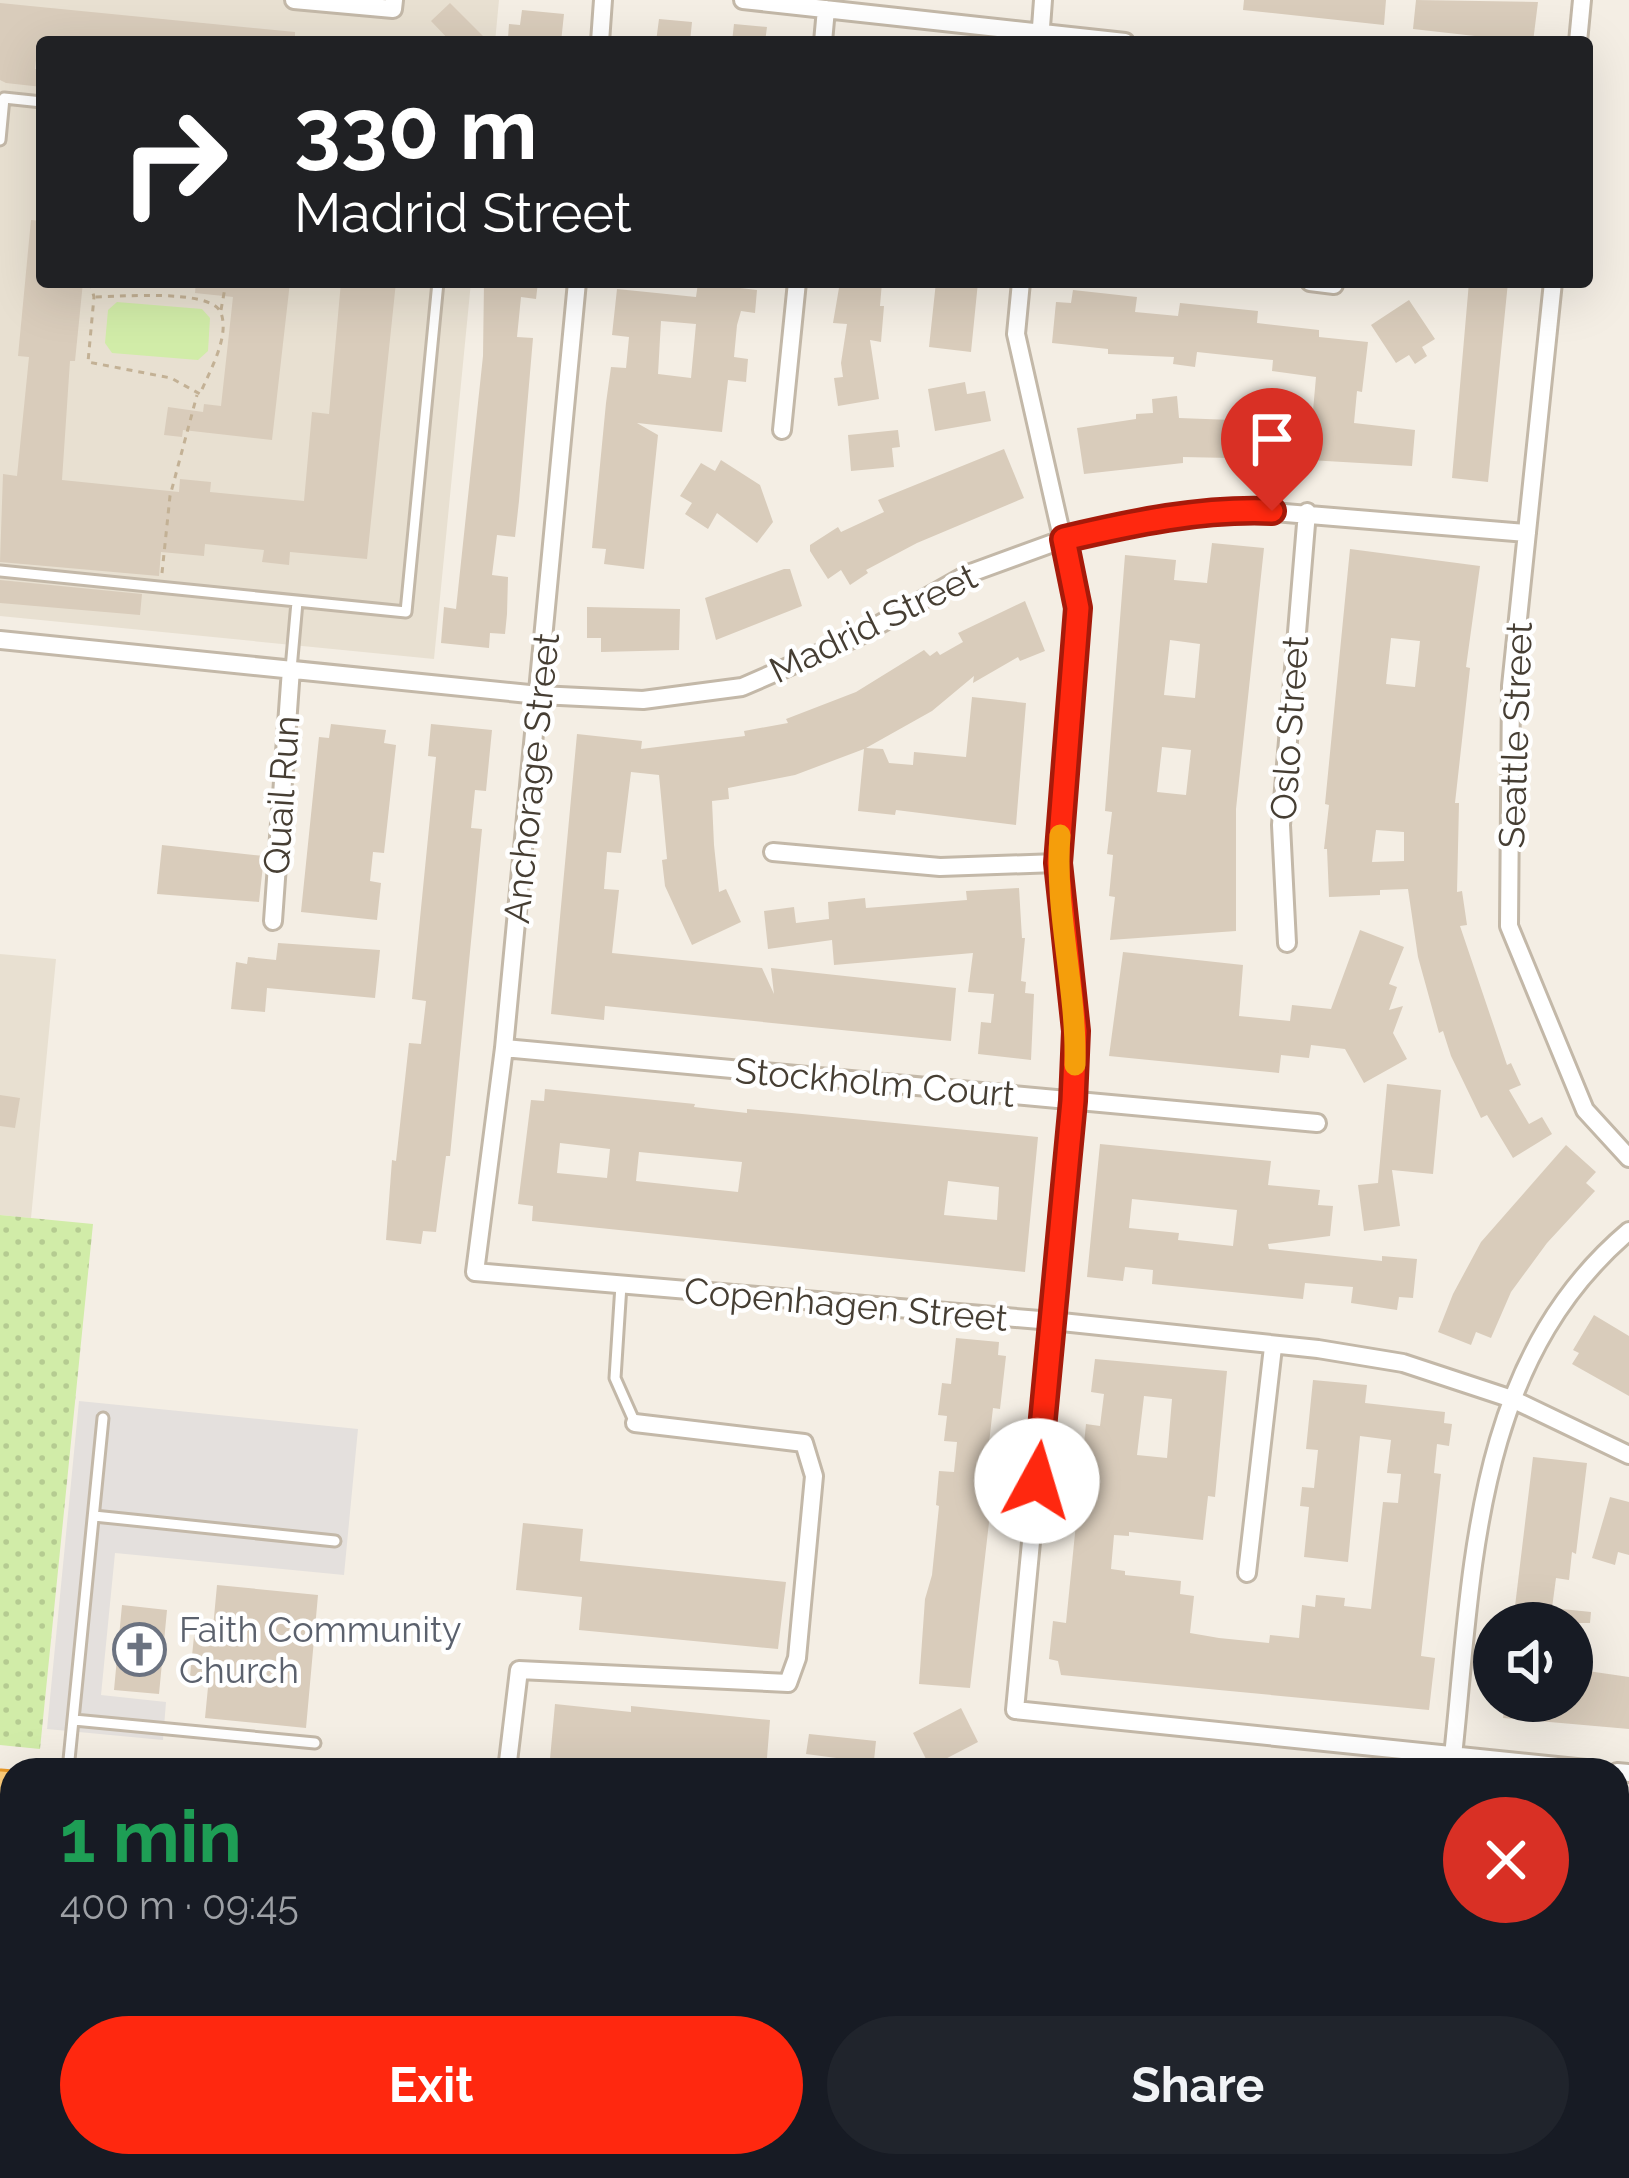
<!DOCTYPE html>
<html lang="en">
<head>
<meta charset="utf-8">
<style>
	body { margin:0; font-family:Raleway,sans-serif; background:#20242c; color:#f1f3f6; height:100vh; display:flex; flex-direction:column; font-size:45px; white-space:nowrap }
	* { box-sizing:border-box; margin:0 }
	p { font-size:39px; color:#9ea1a6 }
	.icon { flex:none; width:66px; height:66px; fill:none; stroke:currentColor; stroke-width:2; stroke-linecap:round; stroke-linejoin:round }
	.map { position:relative; flex:1; overflow:hidden }
	.sheet { position:absolute; left:0px; top:1758px; width:1629px; height:420px; display:flex; flex-direction:column; background:#171b24; border-radius:36px 36px 0 0; box-shadow:0 12px 48px #0002 }
	.sheet>* { flex:none }
	.guide { position:absolute; left:36px; top:36px; width:1557px; height:252px; border-radius:12px; box-shadow:0 12px 48px #0002; background:#202124; color:#fff; overflow:hidden }
	.fabs { position:absolute; left:1473px; top:1602px; display:grid; gap:24px }
	.fabs a { display:grid; place-items:center; width:120px; height:120px; border-radius:50%; background:#171b24; box-shadow:0 12px 48px #0002; font-size:60px }
	.pin { position:absolute; display:grid; place-items:center; width:102px; height:102px; color:#fff; margin:-123px -51px; border-radius:50% 50% 50% 0; rotate:-45deg; box-shadow:0 0 12px #0007 }
	.pin .icon { rotate:45deg }
	.me { position:absolute; width:132px; margin:-66px; rotate:6deg; stroke-linejoin:round; filter:drop-shadow(0 0 9px #0008) }
	.turn { display:flex; align-items:center; gap:42px; height:252px; padding:0 60px; font-size:54px }
	.turn .icon { width:156px; height:156px; stroke-width:2.5 }
	.turn b { display:block; font-size:84px; line-height:102px }
	.round { display:grid; place-items:center; flex:none; width:126px; height:126px; border-radius:63px; background:#20242c }
	.headline { display:flex; align-items:center; justify-content:space-between; height:204px; padding:0 60px }
	h1 { font-size:72px; font-weight:700; line-height:90px; color:#1e9e55 }
	.cta { display:flex; gap:24px; margin-top:auto; padding:24px 60px }
	.cta a { flex:1; height:138px; border-radius:72px; background:#ff280f; color:#fff; font-size:48px; font-weight:700; line-height:138px; text-align:center }
	.cta a+a { background:#20242c; color:#f1f3f6 }
	.map>svg:first-child { display:block }
	.residential { fill:#e8e0d1 }
	.grass { fill:url(#grass-dots) }
	.garden { fill:#d1eca8 }
	.parking { fill:#e4e0dd }
	.building { fill:#d9ccbb; fill-rule:evenodd }
	.lines { fill:none; stroke-linecap:round; stroke-linejoin:round }
	.service-casing { stroke:#c3b8a8; stroke-width:15 }
	.minor-casing { stroke:#c3b8a8; stroke-width:22 }
	.trunk-casing { stroke:#eb9926; stroke-width:33 }
	.path { stroke:#c3b195; stroke-width:3; stroke-dasharray:6 6; stroke-linecap:butt }
	.service { stroke:#fff; stroke-width:9 }
	.minor { stroke:#fff; stroke-width:16 }
	.trunk { stroke:#ffce7a; stroke-width:27 }
	.route-casing { stroke:#a61a0a; stroke-width:30 }
	.route { stroke:#ff280f; stroke-width:21 }
	.slow { stroke:#f59e0b; stroke-width:21 }
	.labels { text-anchor:middle; dominant-baseline:central; stroke-width:9; stroke-linejoin:round; paint-order:stroke }
	.street-label { font-size:36px; fill:#463e33; stroke:#fff }
	.worship-label { font-size:36px; fill:#5b616d; stroke:#fff; text-anchor:start }
</style>
</head>
<body>
<div class="map">
<svg width="1629" height="2178" viewBox="0 0 1629 2178">
	<defs>
		<pattern id="grass-dots" width="8" height="8" patternUnits="userSpaceOnUse" patternTransform="scale(3)"><rect width="8" height="8" fill="#d1eca8"/><path d="M2 2h.1M6 6h.1" fill="none" stroke="#b5cb91" stroke-width="1.8" stroke-linecap="round"/></pattern>
	</defs>
	<rect width="100%" height="100%" fill="#f4eee4"/>
	<path class="residential" d="M0 0H499L495 42H42V282H471L434 659 0 616Z
		M0 954 56 959 31 1218 0 1215Z
		M1617 1989 1629 1990V2178H573L574 2166H1617Z"/>
	<path class="grass" d="M0 1215 93 1224 40 1749 0 1745Z
		M260 2166H470L469 2178H258Z"/>
	<path class="garden" d="M117 302 202 309 210 318 208 351 198 360 112 353 105 343 108 310Z"/>
	<path class="parking" d="M79 1401 358 1429 344 1575 115 1553 101 1695 166 1702 163 1740 47 1729Z"/>
	<path class="building" d="M1244 0H1386L1384 25 1243 10Z
		M1416 0 1538 2 1533 42 1475 40V36L1413 29Z
		M0 3 295 32V42H38L35 69 42 70V87L6 83 0 80Z
		M450 3 489 42H451L431 21Z
		M522 10 564 14 561 42H522L508 38 509 24 520 25Z
		M659 19 692 22 690 42H656Z
		M734 24 767 27 765 42H732Z
		M31 220 42 221V282H83L75 361H70L62 480 179 492 180 479 211 482 210 492 304 501 312 412 329 414 341 282H396L367 559 290 552 289 565 262 562 264 550 205 544 204 556 161 552 159 576 0 562 3 474 17 476 29 357 18 356Z
		M196 282H290L272 440 183 430 182 437 164 435 168 407 203 412 204 404 221 406 233 297 195 293Z
		M484 282H538L536 299 521 297 517 337 533 338 519 501 515 537 497 535 492 575 508 577 507 614 505 634 490 633 489 648 441 643 444 607 456 609 483 356Z
		M840 282H882L880 306H884L881 342 870 340 879 399 838 406 834 378 843 377 841 363 847 324 833 323Z
		M936 282H978L971 352 929 347Z
		M1469 282H1508L1488 482 1452 478Z
		M698 283 757 290 755 313 741 311 737 325 734 357 748 359 746 382 728 380 722 432 637 423 658 435 644 569 604 564 606 549 592 548 606 403 611 367 626 368 629 337 612 335 617 289 696 297ZM661 321 696 324 691 378 658 374Z
		M1073 290 1137 297 1135 312 1178 316 1180 303 1258 311 1257 323 1319 330V337L1368 342 1362 392 1357 391 1354 423 1415 430 1412 466 1258 457 1262 417 1312 422 1316 377 1272 371 1273 360 1197 352 1195 367 1173 364 1174 357 1108 354V349L1052 343 1056 302 1071 303Z
		M1409 300 1435 339 1422 347 1427 356 1415 364 1409 355 1396 363 1371 325Z
		M965 382 967 394 985 391 991 421 935 431 928 389Z
		M1177 396 1179 418 1232 420 1231 458 1183 457V463L1084 474 1077 428 1136 419V414L1153 413 1152 399Z
		M898 430 900 447 892 448 894 467 851 471 848 435Z
		M1004 449 1024 498 917 543 866 570 868 573 850 585 841 570 828 579 810 551V545L838 527 841 532 884 512 878 500Z
		M721 460 760 485 773 522 757 543 717 513 708 529 685 514 692 503 680 496 701 463 715 471Z
		M1212 543 1264 548 1236 809V931L1110 940 1115 897 1109 896 1113 855 1107 854 1112 812 1105 811 1125 555 1176 560 1174 580 1207 583ZM1170 640 1200 644 1195 698 1164 695ZM1162 747 1191 750 1186 795 1157 792Z
		M1350 549 1480 566 1466 667 1470 668 1455 803H1459L1457 892 1462 891 1467 925 1460 926 1507 1065 1511 1063 1521 1085 1509 1090 1529 1124 1542 1117 1552 1134 1513 1158 1487 1115 1481 1118 1451 1056 1443 1031 1439 1033 1418 957 1408 889 1380 890V895L1329 897 1327 849H1324L1329 805 1325 804ZM1391 638 1420 641 1415 687 1386 684ZM1376 830 1404 832V861L1372 862Z
		M784 569H790L802 606 716 640 705 598Z
		M0 580 142 594 140 615 0 603Z
		M1025 601 1045 651 1020 661 1018 657 973 683 974 676 932 711 866 748 883 749 889 763 913 765 914 752 966 757 972 697 1026 703 1016 825 896 810 895 815 858 811 864 749 795 775 728 788 729 799 712 801 714 845 719 892 726 889 741 922 692 945 665 886 662 860 667 859 659 775 631 772 621 853 607 852 604 889 619 890 612 953 762 968 774 994 771 968 956 988 951 1041 605 1006 604 1020 551 1014 577 734 642 741 641 749 745 736 744 731 788 723 786 719 856 692 924 650 930 656 937 651 940 655 963 642 958 633Z
		M587 607 680 609 679 650 601 652V638H587Z
		M331 724 386 730 384 743 396 745 384 853 373 852 370 881 381 883 377 920 301 912 319 737 329 738Z
		M431 724 492 730 486 791 475 790 471 828 482 829 450 1156H446L436 1232 423 1231 421 1244 386 1240 392 1160 396 1161 409 1043 421 1044 426 1001 412 999 436 757 428 756Z
		M162 845 264 856 259 902 157 894Z
		M1019 888 1022 938H1025L1021 981 1026 982 1025 993 1034 994 1031 1060 978 1054 981 1022 991 1023 994 994 968 992 973 953 834 965 832 940 768 949 764 911 794 907 796 923 829 919 828 902 865 898 866 908 967 900 966 891Z
		M1360 930 1404 947 1389 984 1397 987 1389 1010 1403 1006 1393 1033 1407 1059 1364 1083 1345 1049 1311 1045 1309 1058 1281 1055 1279 1073 1109 1056 1123 952 1243 965 1239 1016 1290 1021 1292 1005 1331 1009Z
		M278 943 380 950 375 998 267 988 265 1012 231 1009 236 962 247 964 248 957 276 960Z
		M1387 1084 1441 1090 1433 1174 1392 1170 1400 1226 1364 1231 1358 1185 1378 1183Z
		M545 1089 695 1104 694 1107 747 1113V1109L802 1114 1038 1137 1025 1272 532 1221 533 1206 518 1204 531 1100 544 1101ZM560 1143 610 1149 607 1178 557 1173ZM639 1152 742 1162 738 1192 636 1181ZM948 1181 999 1187 997 1220 944 1215Z
		M0 1095 20 1098 15 1128 0 1126Z
		M1100 1144 1271 1161 1268 1185 1320 1190 1318 1205 1333 1206 1330 1236 1268 1244 1269 1249 1382 1261V1256L1417 1259 1413 1298 1399 1297 1397 1310 1351 1303 1353 1287 1305 1283 1303 1299 1152 1284 1153 1270 1125 1267 1123 1281 1087 1277ZM1132 1199 1237 1210 1233 1246 1178 1240 1179 1233 1129 1228Z
		M1566 1145 1596 1172 1586 1183 1595 1191 1547 1243 1511 1292 1491 1338 1476 1332 1471 1345 1438 1332 1453 1294 1481 1242Z
		M1594 1315 1629 1336V1396L1572 1364 1579 1353 1573 1350Z
		M956 1338 999 1342 998 1355 1006 1356 1000 1409 993 1408 989 1443 998 1444 970 1688 919 1684 925 1599 932 1575 939 1506 936 1505 939 1471 954 1472 957 1442 944 1441 947 1416 938 1415 942 1383 951 1384Z
		M1095 1359 1227 1371 1215 1497 1208 1496 1203 1540 1129 1532V1536L1114 1535 1111 1569 1125 1571V1575L1181 1581 1180 1594 1194 1596 1190 1633 1219 1638 1269 1643 1270 1635 1299 1638 1302 1605 1315 1607 1316 1595 1345 1598 1344 1606 1371 1609 1383 1502 1398 1503 1401 1474 1387 1473 1391 1440 1360 1436 1348 1562 1304 1557 1309 1507 1300 1506 1302 1487 1314 1488 1318 1450 1306 1449 1313 1380 1367 1385 1365 1403 1445 1412 1444 1423 1452 1424 1449 1446 1437 1444 1434 1473 1441 1474 1421 1656 1435 1658 1429 1710 1061 1675 1058 1661 1049 1659 1053 1621 1066 1623 1086 1424 1100 1426 1104 1394 1091 1392ZM1144 1396 1172 1399 1167 1458 1137 1455Z
		M1533 1457 1587 1463 1576 1554 1572 1552 1569 1580 1556 1578 1552 1608 1591 1612 1590 1623H1513Z
		M1610 1497 1629 1502V1555L1618 1552 1615 1565 1592 1558Z
		M523 1523 583 1529 580 1561 786 1582 778 1649 579 1630 582 1597 516 1590Z
		M217 1585 318 1595 306 1728 205 1718 209 1677 190 1676 195 1626 213 1628Z
		M122 1605 167 1610 159 1694 114 1690Z
		M1581 1670 1629 1677V1729L1503 1718 1505 1701H1578Z
		M555 1704 631 1712V1706L770 1720 766 1770H549Z
		M961 1708 978 1742 930 1767 913 1733Z
		M809 1734 876 1741 873 1770H843L844 1759 806 1754Z"/>
	<g class="lines">
		<defs>
			<path id="service" d="M0 140 4 98 42 102
				M0 571 406 612 438 282
				M291 669 297 602
				M621 1285 615 1378 635 1423
				M94 1516 335 1541
				M74 1720 315 1743
				M68 1770 103 1418
				M0 2077 12 2078
				M1617 2107 1629 2108
				M41 2178 42 2166
				M204 2178 205 2166
				M874 2178 876 2166
				M1023 2178 1024 2166
				M1181 2178 1182 2166
				M1334 2178 1335 2166
				M1490 2178 1491 2166"/>
			<path id="minor" d="M294 0 393 9 394 0
				M743 0 1125 42
				M1040 41 1043 0
				M600 42 603 0
				M823 42 826 9
				M1578 42 1582 0
				M577 282 504 1048 475 1272 1052 1321 1318 1349 1403 1363 1512 1399 1629 1455
				M1021 282 1016 334 1078 608 1057 863 1076 1031 1073 1101 1015 1710 1596 1770
				M1310 282 1334 285
				M1553 282 1511 686 1509 926 1585 1110 1629 1158
				M782 430 797 282
				M0 640 539 695 643 700 742 687 857 637 968 574 1064 539 1131 523 1237 509 1527 533
				M773 852 940 867 1057 863
				M273 921 291 669
				M1287 943 1281 825 1307 512
				M504 1048 1317 1123
				M1247 1573 1273 1347
				M1453 1756C1473 1569 1473 1363 1629 1231
				M507 1770 519 1670 788 1683 797 1658 814 1476 804 1443 635 1423
				M1617 1772 1629 1773"/>
			<path id="trunk" d="M0 1785 12 1786
				M1617 1946 1629 1947"/>
		</defs>
		<use href="#service" class="service-casing"/>
		<use href="#minor" class="minor-casing"/>
		<use href="#trunk" class="trunk-casing"/>
		<path class="path" d="M90 282 94 297 88 362 171 378 200 394C209 372 230 337 221 313 212 288 118 297 94 297
			M221 310 226 282
			M162 573 170 496 197 395"/>
		<use href="#service" class="service"/>
		<use href="#minor" class="minor"/>
		<use href="#trunk" class="trunk"/>
	</g>
	<g class="lines">
		<defs>
			<path id="route" d="M1037 1481 1073 1101 1076 1031 1058 863 1078 608 1064 539C1132 523 1202 508 1272 511"/>
		</defs>
		<use href="#route" class="route-casing"/>
		<use href="#route" class="route"/>
		<path class="slow" d="M1060 835C1054 911 1077 988 1075 1065"/>
	</g>
	<defs>
		<symbol id="church-ring" viewBox="-11 -11 22 22"><circle r="9.5" fill="#fff" stroke="#6b7280" stroke-width="1.5"/><path d="M-1.2-6h2.4v3.5h3.3v2.4h-3.3V6h-2.4V-.1h-3.3v-2.4h3.3Z" fill="#6b7280"/></symbol>
	</defs>
	<g fill-rule="evenodd">
		<use href="#church-ring" x="110" y="1620" width="59" height="59"/>
	</g>
	<g class="labels">
		<g class="street-label">
			<text transform="translate(873 623) rotate(-26)">Madrid Street</text>
			<text transform="translate(1289 728) rotate(-86)">Oslo Street</text>
			<text transform="translate(1515 735) rotate(-88)">Seattle Street</text>
			<text transform="translate(531 778) rotate(-84)">Anchorage Street</text>
			<text transform="translate(281 795) rotate(-86)">Quail Run</text>
			<text transform="translate(875 1082) rotate(5)">Stockholm Court</text>
			<text transform="translate(846 1304) rotate(5)">Copenhagen Street</text>
		</g>
		<g class="worship-label">
			<text x="179" y="1629">Faith Community<tspan x="179" dy="41">Church</tspan></text>
		</g>
	</g>
</svg>
<div class="fabs">
<a><svg class="icon" aria-label="sound" viewBox="0 0 24 24"><path d="M4 9h4l5-4v14l-5-4H4zM17 9q2 3 0 6"/></svg></a>
</div>
<div class="pin" style="left:1272px;top:511px;background:#d93025"><svg class="icon" aria-label="arrive" viewBox="0 0 24 24"><path d="M6 21V4h12l-3 4 3 4H6"/></svg></div>
<svg class="me" style="left:1037px;top:1481px" viewBox="-20 -20 40 40"><circle r="19" fill="#fff"/><path d="M0-13L10 11 0 6-10 11z" fill="#ff280f"/></svg>
<div class="guide">
<div class="turn"><svg class="icon" aria-label="right" viewBox="0 0 24 24"><path d="M7 20v-9h11M14 6l5 5-5 5"/></svg><div><b>330 m</b>Madrid Street</div></div>
</div>
<section class="sheet">
<div class="headline"><div><h1>1 min</h1><p>400 m · 09:45</p></div><a class="round" style="background:#d93025;color:#fff"><svg class="icon" aria-label="close" viewBox="0 0 24 24"><path d="M6 6l12 12M18 6L6 18"/></svg></a></div>
<div class="cta"><a>Exit</a><a>Share</a></div>
</section>
</div>
</body>
</html>
